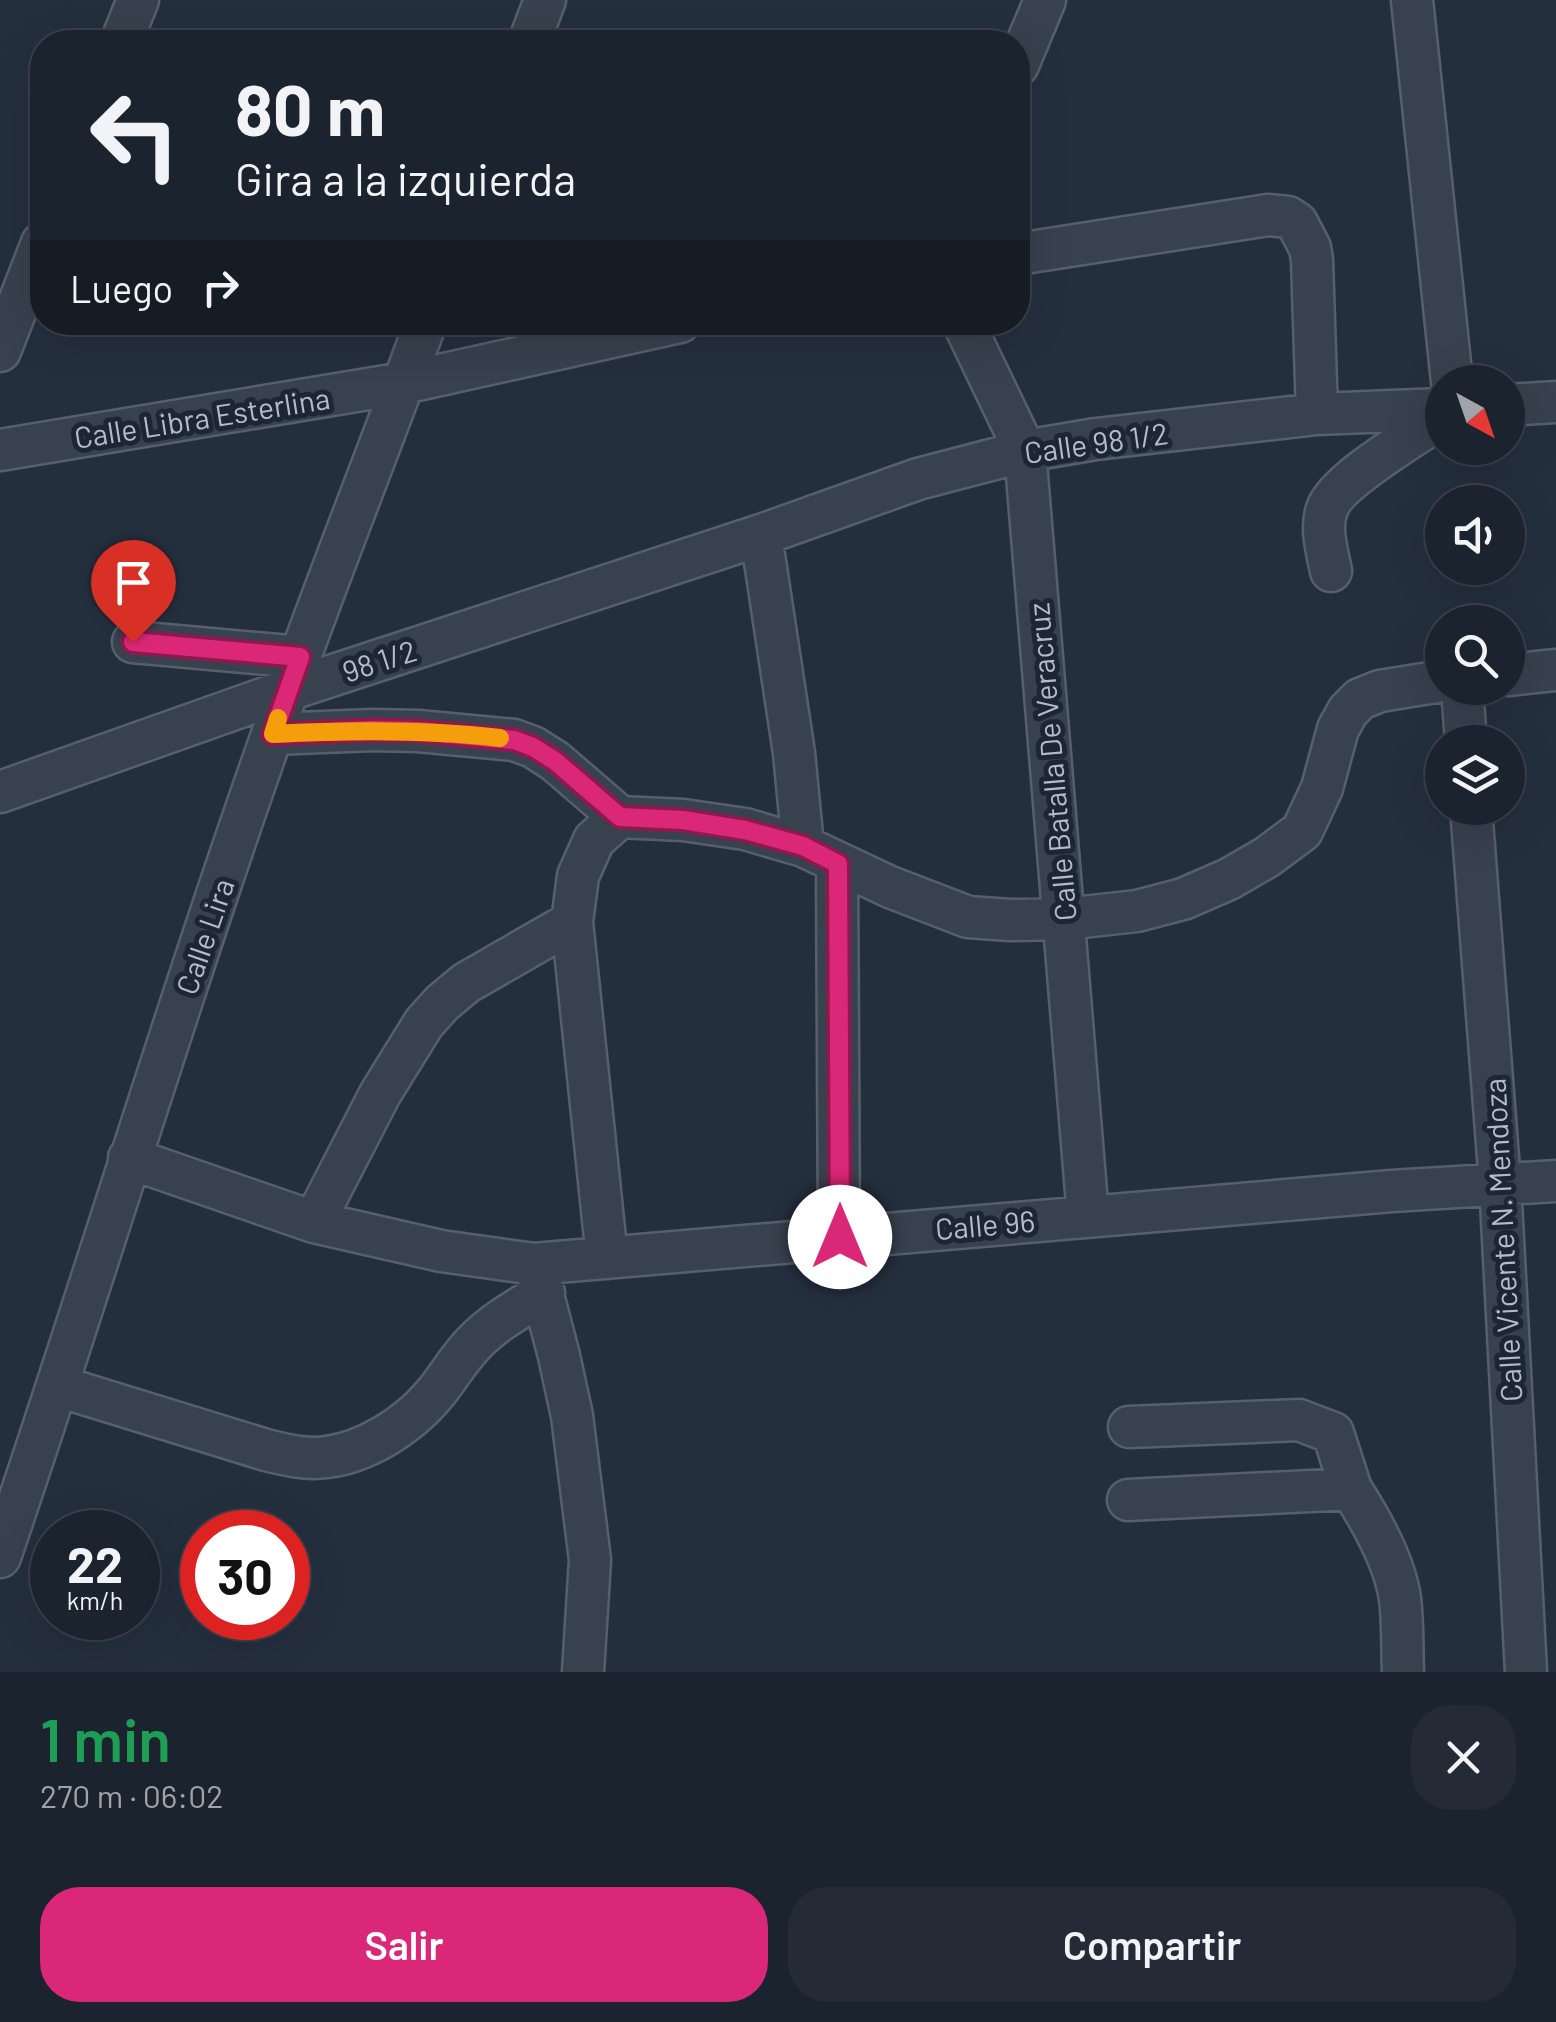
<!DOCTYPE html>
<html lang="es">
<head>
<meta charset="utf-8">
<style>
	body { margin:0; font-family:Barlow,sans-serif; background:#242b36; color:#f1f3f6; height:100vh; display:flex; flex-direction:column; font-size:38px; white-space:nowrap }
	* { box-sizing:border-box; margin:0 }
	p { font-size:32px; color:#a0a4aa }
	.icon { flex:none; width:55px; height:55px; fill:none; stroke:currentColor; stroke-width:2; stroke-linecap:round; stroke-linejoin:round }
	.map { position:relative; height:1672px; overflow:hidden }
	.sheet { display:flex; flex-direction:column; background:#1b232e; flex:1 }
	.sheet>* { flex:none }
	.hud { position:absolute; left:30px; top:30px; width:1000px; height:305px; border-radius:40px; box-shadow:0 10px 40px #0002,0 0 0 2px #39404a; background:#1b232e; color:#f1f3f6; overflow:hidden }
	.needle { width:65px; rotate:140deg }
	.fabs { position:absolute; left:1425px; top:365px; display:grid; gap:20px }
	.fabs a { display:grid; place-items:center; width:100px; height:100px; border-radius:50%; background:#1b232e; box-shadow:0 10px 40px #0002,0 0 0 2px #39404a; font-size:50px }
	.speed { position:absolute; left:30px; top:1510px; display:flex; gap:20px; font-size:50px; font-weight:700; text-align:center }
	.speed>* { display:grid; place-content:center; width:130px; height:130px; border-radius:50%; background:#1b232e; box-shadow:0 10px 40px #0002,0 0 0 2px #39404a; line-height:1 }
	.speed small { font-size:25px; font-weight:400 }
	.speed .limit { border:15px solid #d22; background:#fff; color:#111 }
	.pin { position:absolute; display:grid; place-items:center; width:85px; height:85px; color:#fff; margin:-102px -42px; border-radius:50% 50% 50% 0; rotate:-45deg; box-shadow:0 0 10px #0007 }
	.pin .icon { rotate:45deg }
	.me { position:absolute; width:110px; margin:-55px; rotate:0deg; stroke-linejoin:round; filter:drop-shadow(0 0 8px #0008) }
	.turn { display:flex; align-items:center; gap:35px; height:210px; padding:0 40px; font-size:45px }
	.turn .icon { width:130px; height:130px; stroke-width:2.5 }
	.turn b { display:block; font-size:70px; line-height:85px }
	.then { display:flex; align-items:center; height:95px; padding:0 40px; background:#0003; gap:20px; font-size:38px }
	.round { display:grid; place-items:center; flex:none; width:105px; height:105px; border-radius:40px; background:#242b36 }
	.summary { display:flex; align-items:center; justify-content:space-between; height:170px; padding:0 40px }
	h1 { font-size:60px; font-weight:600; line-height:75px; color:#1e9e55 }
	.cta { display:flex; gap:20px; margin-top:auto; padding:20px 40px }
	.cta a { flex:1; height:115px; border-radius:40px; background:#db2777; color:#fff; font-size:40px; font-weight:600; line-height:115px; text-align:center }
	.cta a+a { background:#242b36; color:#f1f3f6 }
	.map>svg:first-child { display:block }
	.lines { fill:none; stroke-linecap:round; stroke-linejoin:round }
	.minor-casing { stroke:#565f6c; stroke-width:45 }
	.minor { stroke:#38414e; stroke-width:40 }
	.route-casing { stroke:#8e194d; stroke-width:25 }
	.route { stroke:#db2777; stroke-width:18 }
	.slow { stroke:#f59e0b; stroke-width:18 }
	.labels { text-anchor:middle; dominant-baseline:central; stroke-width:10; stroke-linejoin:round; paint-order:stroke }
	.street-label { font-size:30px; fill:#b4bcc9; stroke:#1d2633 }
</style>
</head>
<body>
<div class="map">
<svg width="1556" height="1672" viewBox="0 0 1556 1672">
	<rect width="100%" height="100%" fill="#242f3e"/>
	<g class="lines">
		<defs>
			<path id="minor" d="M1412 0 1452 382
				M121 42 138 0
				M529 42 545 0
				M1018 65 1045 0
				M1018 254 1268 215 1288 217 1297 223 1310 248 1312 260 1317 414
				M963 322 1025 451 1088 1216
				M0 351 42 243
				M1508 405 1556 402
				M0 450 404 383 680 322
				M761 535 794 753 803 846
				M1331 571C1327 551 1320 528 1327 509 1336 481 1416 435 1442 417
				M133 642 300 657
				M1508 675 1556 670
				M1462 688 1466 742
				M273 734 372 730 418 731 514 740 533 747 555 761 620 817 683 820 745 829 803 846 890 887 968 917 1010 920 1064 919 1137 911 1183 899 1229 879 1267 857 1302 831 1322 788 1338 729 1348 711 1360 699 1380 691 1442 681
				M0 792 288 690 761 535 918 479 1025 451 1096 439 1317 414 1442 409
				M1471 808 1500 1183 1526 1672
				M837 864 839 1237
				M129 1158 314 1222 441 1251 534 1264 1392 1191 1556 1181
				M314 1222 380 1094 424 1023 442 1003 466 983 572 922
				M607 1258 572 922 578 876 594 840 620 817
				M537 1272 559 1356 572 1416 590 1560 583 1672
				M58 1386 266 1450C286 1455 306 1460 327 1457 366 1452 407 1426 432 1397 448 1379 457 1360 475 1342 494 1322 520 1308 544 1293
				M1129 1427 1299 1420 1333 1433 1351 1489
				M1128 1500 1351 1489C1371 1520 1395 1562 1400 1599 1403 1623 1402 1648 1403 1672
				M0 1557C98 1269 185 976 288 690 332 567 381 445 426 322"/>
		</defs>
		<use href="#minor" class="minor-casing"/>
		<use href="#minor" class="minor"/>
	</g>
	<g class="lines">
		<defs>
			<path id="route" d="M133 642 300 657 273 734 372 730 418 731 514 740 533 747 555 761 620 817 683 820 745 830 803 846 838 864 840 1237"/>
		</defs>
		<use href="#route" class="route-casing"/>
		<use href="#route" class="route"/>
		<path class="slow" d="M278 718 273 734C349 730 424 729 500 738"/>
	</g>
	<g class="labels">
		<g class="street-label">
			<text transform="translate(202 417) rotate(-9)">Calle Libra Esterlina</text>
			<text transform="translate(1096 442) rotate(-8)">Calle 98 1/2</text>
			<text transform="translate(379 660) rotate(-18)">98 1/2</text>
			<text transform="translate(1051 762) rotate(-95)">Calle Batalla De Veracruz</text>
			<text transform="translate(204 936) rotate(-71)">Calle Lira</text>
			<text transform="translate(985 1224) rotate(-5)">Calle 96</text>
			<text transform="translate(1502 1240) rotate(-93)">Calle Vicente N. Mendoza</text>
		</g>
	</g>
</svg>
<div class="fabs">
<a><svg class="needle" viewBox="-14 -14 28 28"><path d="M0-13l5 13h-10z" fill="#e53935"/><path d="M0 13l5-13h-10z" fill="#a0a4aa"/></svg></a>
<a><svg class="icon" aria-label="sound" viewBox="0 0 24 24"><path d="M4 9h4l5-4v14l-5-4H4zM17 9q2 3 0 6"/></svg></a>
<a><svg class="icon" aria-label="search" viewBox="0 0 24 24"><circle cx="10" cy="10" r="6"/><path d="M15 15l6 6"/></svg></a>
<a><svg class="icon" aria-label="layers" viewBox="0 0 24 24"><path d="M12 4l9 5-9 5-9-5zM3 14l9 5 9-5"/></svg></a>
</div>
<div class="speed"><div>22<small>km/h</small></div><div class="limit">30</div></div>
<div class="pin" style="left:133px;top:642px;background:#d93025"><svg class="icon" aria-label="arrive" viewBox="0 0 24 24"><path d="M6 21V4h12l-3 4 3 4H6"/></svg></div>
<svg class="me" style="left:840px;top:1237px" viewBox="-20 -20 40 40"><circle r="19" fill="#fff"/><path d="M0-13L10 11 0 6-10 11z" fill="#db2777"/></svg>
<div class="hud">
<div class="turn"><svg class="icon" aria-label="left" viewBox="0 0 24 24"><path d="M17 20v-9H6M10 6l-5 5 5 5"/></svg><div><b>80 m</b>Gira a la izquierda</div></div>
<div class="then">Luego<svg class="icon" aria-label="right" viewBox="0 0 24 24"><path d="M7 20v-9h11M14 6l5 5-5 5"/></svg></div>
</div>
</div>
<section class="sheet">
<div class="summary"><div><h1>1 min</h1><p>270 m · 06:02</p></div><a class="round"><svg class="icon" aria-label="close" viewBox="0 0 24 24"><path d="M6 6l12 12M18 6L6 18"/></svg></a></div>
<div class="cta"><a>Salir</a><a>Compartir</a></div>
</section>
</body>
</html>
